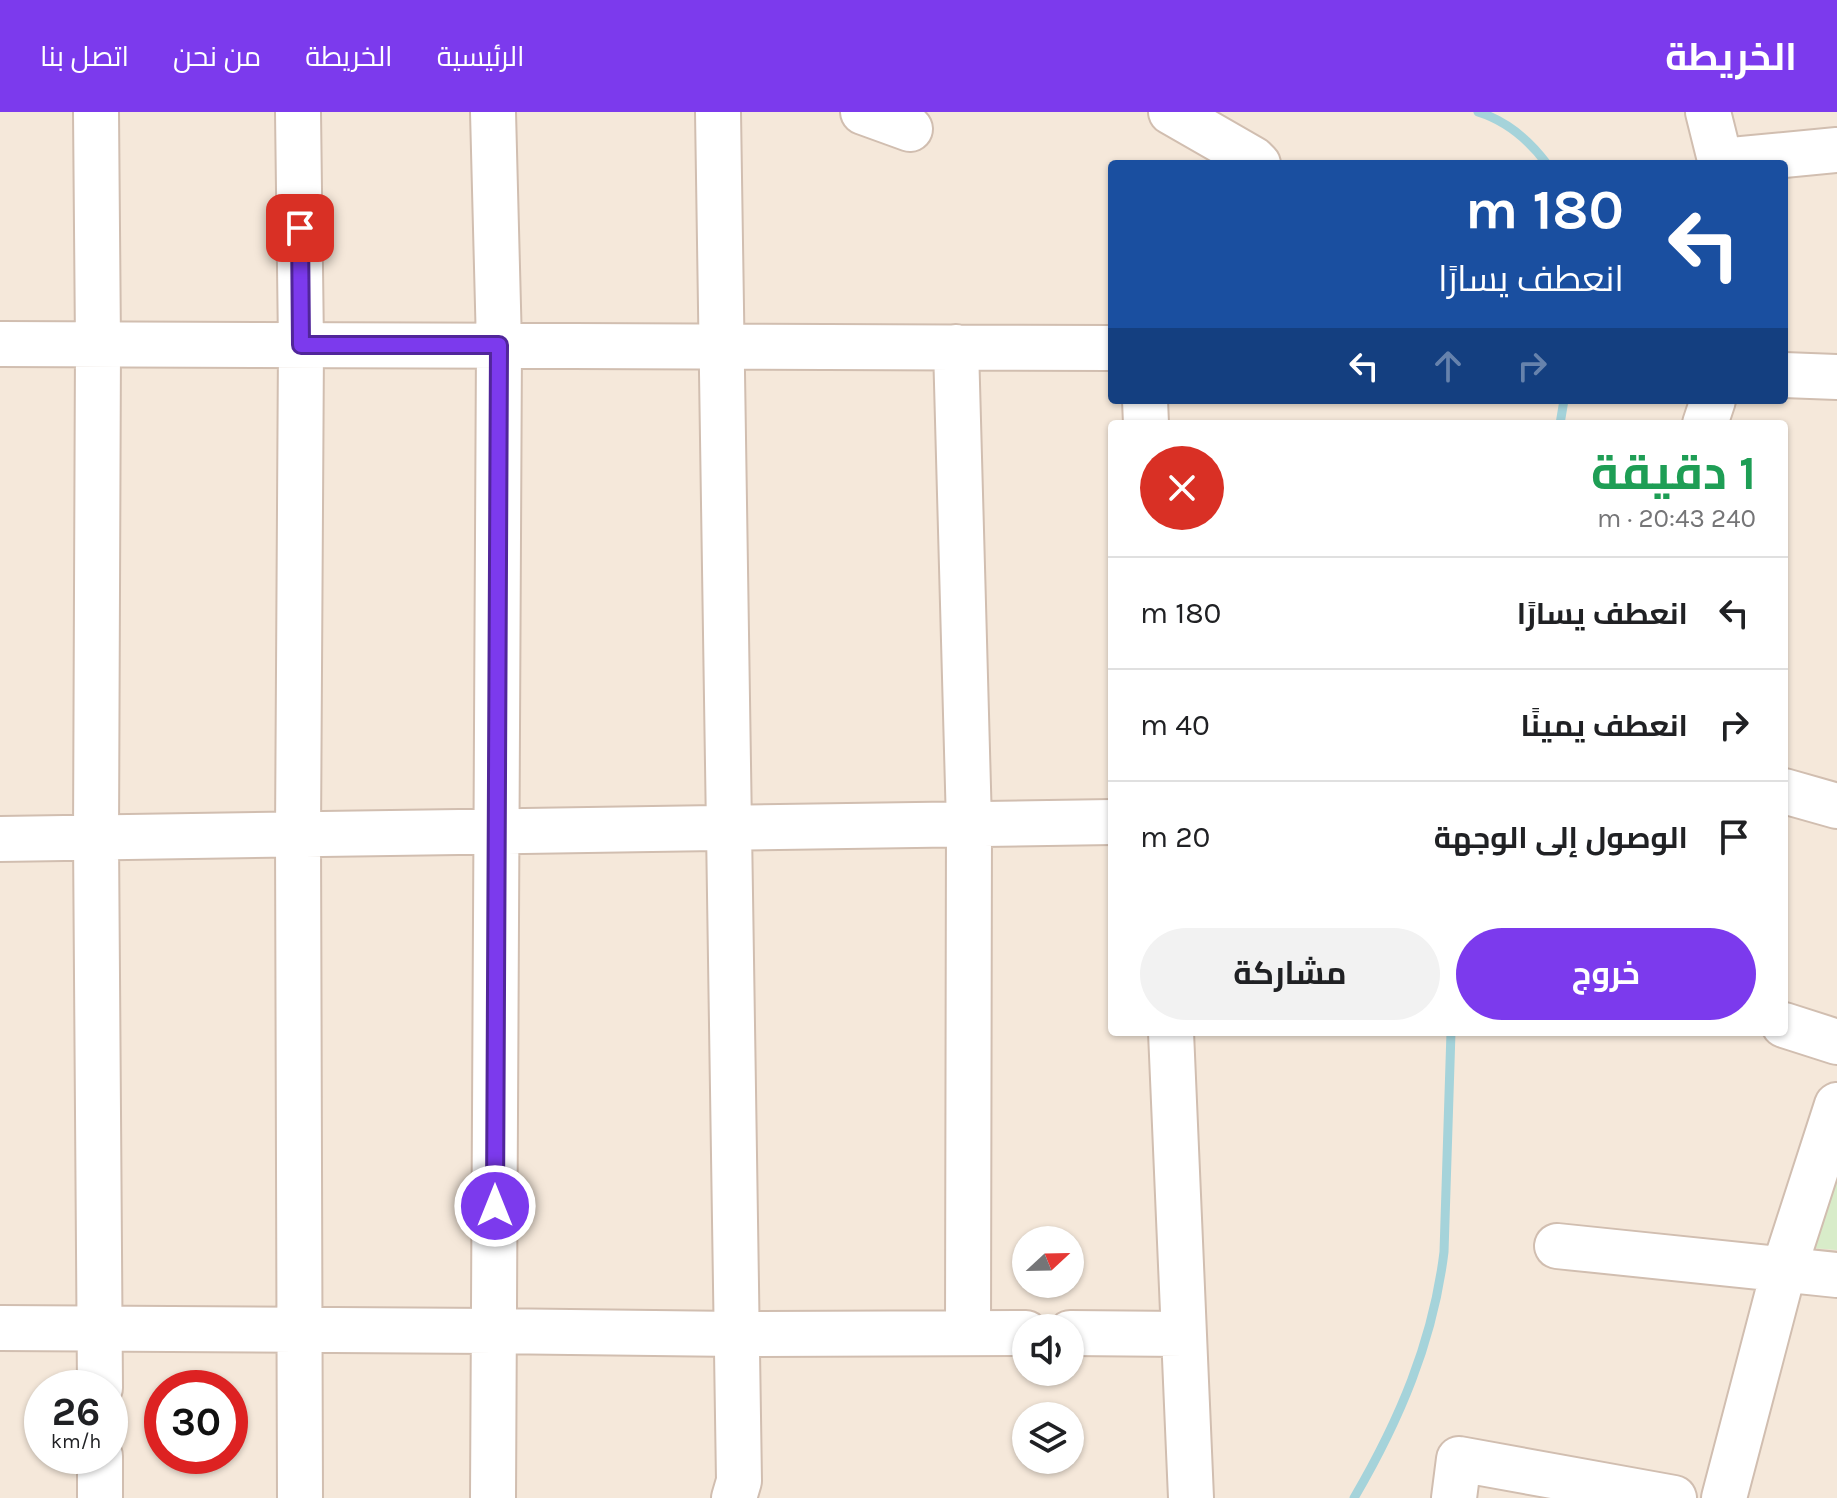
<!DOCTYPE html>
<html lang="ar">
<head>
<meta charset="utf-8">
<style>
	body { margin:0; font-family:Karla,Cairo,sans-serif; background:#f2f2f2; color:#202124; direction:rtl; height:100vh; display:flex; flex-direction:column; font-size:30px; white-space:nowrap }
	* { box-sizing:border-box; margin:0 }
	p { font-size:26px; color:#757577 }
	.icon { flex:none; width:44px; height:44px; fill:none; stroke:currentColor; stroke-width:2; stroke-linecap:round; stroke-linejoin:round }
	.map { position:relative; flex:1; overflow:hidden; direction:ltr }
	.drawer { position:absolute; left:1108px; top:308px; width:680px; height:616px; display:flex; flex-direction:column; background:#fff; border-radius:8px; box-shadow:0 2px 6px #0004; direction:rtl }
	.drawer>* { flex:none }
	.banner { position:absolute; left:1108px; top:48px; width:680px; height:244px; border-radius:8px; box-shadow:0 2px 6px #0004; direction:rtl; background:#1a4fa0; color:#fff; overflow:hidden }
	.needle { width:52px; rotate:68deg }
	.buttons { position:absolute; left:1012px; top:1114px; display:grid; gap:16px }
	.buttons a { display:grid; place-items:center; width:72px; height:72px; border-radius:50%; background:#fff; box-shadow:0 2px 6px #0004; font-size:40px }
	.speed { position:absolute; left:24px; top:1258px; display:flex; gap:16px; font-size:40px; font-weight:700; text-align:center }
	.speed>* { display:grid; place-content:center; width:104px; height:104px; border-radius:50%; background:#fff; box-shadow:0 2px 6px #0004; line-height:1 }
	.speed small { font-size:20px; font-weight:400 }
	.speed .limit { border:12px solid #d22; background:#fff; color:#111 }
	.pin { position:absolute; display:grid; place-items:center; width:68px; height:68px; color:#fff; margin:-34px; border-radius:16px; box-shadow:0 4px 12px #0006 }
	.me { position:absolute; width:88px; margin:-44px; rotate:0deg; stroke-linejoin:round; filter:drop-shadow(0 0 6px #0008) }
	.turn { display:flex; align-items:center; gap:28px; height:168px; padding:0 32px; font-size:36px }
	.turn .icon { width:104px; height:104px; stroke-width:2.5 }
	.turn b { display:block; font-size:56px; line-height:68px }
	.lanes { display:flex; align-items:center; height:76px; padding:0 32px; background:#0003; justify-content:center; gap:40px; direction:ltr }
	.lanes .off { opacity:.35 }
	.round { display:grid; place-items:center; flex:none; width:84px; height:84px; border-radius:42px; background:#f2f2f2 }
	.overview { display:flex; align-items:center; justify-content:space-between; height:136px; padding:0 32px }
	h1 { font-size:48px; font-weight:700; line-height:60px; color:#1e9e55 }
	.cta { display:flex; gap:16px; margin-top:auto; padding:16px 32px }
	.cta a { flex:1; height:92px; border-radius:48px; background:#7c3aed; color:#fff; font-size:32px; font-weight:700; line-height:92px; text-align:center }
	.cta a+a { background:#f2f2f2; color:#202124 }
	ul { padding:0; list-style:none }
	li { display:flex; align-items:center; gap:24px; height:112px; padding:0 32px; border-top:2px solid #e0e0e0 }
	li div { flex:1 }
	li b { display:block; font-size:30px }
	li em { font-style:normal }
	header { display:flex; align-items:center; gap:48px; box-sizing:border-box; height:112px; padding:0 40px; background:#7c3aed; color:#fff }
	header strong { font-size:38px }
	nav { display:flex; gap:44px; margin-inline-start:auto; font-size:28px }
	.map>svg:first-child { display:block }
	.residential { fill:#f5e8da; fill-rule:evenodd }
	.green { fill:#d8ecc9 }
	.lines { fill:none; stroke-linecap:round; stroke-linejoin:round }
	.stream { stroke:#a5d3da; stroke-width:9 }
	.minor-casing { stroke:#d1beb0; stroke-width:48 }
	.minor { stroke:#fff; stroke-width:44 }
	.route-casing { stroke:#51269a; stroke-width:20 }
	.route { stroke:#7c3aed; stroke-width:14 }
</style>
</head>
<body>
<header>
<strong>الخريطة</strong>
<nav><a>الرئيسية</a><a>الخريطة</a><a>من نحن</a><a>اتصل بنا</a></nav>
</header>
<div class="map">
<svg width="1837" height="1386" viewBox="0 0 1837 1386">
	<rect width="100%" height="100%" fill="#fdf6ec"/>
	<path class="residential" d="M0 0H1837V1386H0ZM1112 52H1784V288H1112ZM1112 312H1784V920H1112ZM1026 1128H1070V1172H1026ZM1026 1216H1070V1260H1026ZM42 1276H110V1344H42ZM162 1276H230V1344H162ZM1026 1304H1070V1348H1026Z"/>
	<path class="green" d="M1837 1041V1138L1812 1136Z"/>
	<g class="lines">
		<path class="stream" d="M1478 0C1507 9 1529 28 1547 52
			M1560 312 1564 288
			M1354 1386C1399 1309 1433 1230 1444 1140L1451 920"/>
		<defs>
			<path id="minor" d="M96 0 98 232 96 726 100 1276
				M298 0 301 233 298 722 300 1386
				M493 0 499 233 493 1386
				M718 0 739 1369 734 1386
				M863 0 910 17
				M1171 0 1253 47 1258 52
				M1708 0 1721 52
				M1721 49 1837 38
				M0 232 1112 236
				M956 235 969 712 968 1221
				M1784 263 1837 265
				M1145 288 1146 312
				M1705 312 1713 288
				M1784 679 1837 694
				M0 727 1112 710
				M1784 913 1837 930
				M1171 920 1191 1386
				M1557 1134 1837 1163
				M0 1216 494 1219 737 1222 1026 1221
				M1070 1221 1183 1222
				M100 1386V1344
				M1454 1386 1459 1347 1674 1386
				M1724 1386 1784 1157 1837 993"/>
		</defs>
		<use href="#minor" class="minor-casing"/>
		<use href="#minor" class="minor"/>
	</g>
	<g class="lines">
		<defs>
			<path id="route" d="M300 116 301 233H499L495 1094"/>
		</defs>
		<use href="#route" class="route-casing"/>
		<use href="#route" class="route"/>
	</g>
</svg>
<div class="buttons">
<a><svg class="needle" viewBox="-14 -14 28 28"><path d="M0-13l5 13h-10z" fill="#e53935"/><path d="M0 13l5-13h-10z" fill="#757577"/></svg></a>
<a><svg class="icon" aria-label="sound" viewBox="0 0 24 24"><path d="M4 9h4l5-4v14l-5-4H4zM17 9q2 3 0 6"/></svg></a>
<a><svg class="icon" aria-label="layers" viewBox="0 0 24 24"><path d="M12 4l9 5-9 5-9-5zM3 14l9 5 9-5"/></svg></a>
</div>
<div class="speed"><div>26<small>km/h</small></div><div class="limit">30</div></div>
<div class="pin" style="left:300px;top:116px;background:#d93025"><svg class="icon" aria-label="arrive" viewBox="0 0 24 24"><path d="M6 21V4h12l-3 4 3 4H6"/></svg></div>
<svg class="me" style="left:495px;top:1094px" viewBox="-20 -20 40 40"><circle r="17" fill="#7c3aed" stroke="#fff" stroke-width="3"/><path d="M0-11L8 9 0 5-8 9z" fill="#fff"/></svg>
<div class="banner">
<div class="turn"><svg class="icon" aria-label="left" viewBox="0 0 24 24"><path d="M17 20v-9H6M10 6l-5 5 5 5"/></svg><div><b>180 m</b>انعطف يسارًا</div></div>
<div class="lanes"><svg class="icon" aria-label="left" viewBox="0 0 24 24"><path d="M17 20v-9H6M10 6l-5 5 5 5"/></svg><svg class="icon off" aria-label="ahead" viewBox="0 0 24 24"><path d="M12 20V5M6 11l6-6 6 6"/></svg><svg class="icon off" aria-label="right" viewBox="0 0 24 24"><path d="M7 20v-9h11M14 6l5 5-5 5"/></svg></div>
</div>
<section class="drawer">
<div class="overview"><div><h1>1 دقيقة</h1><p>240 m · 20:43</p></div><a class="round" style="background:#d93025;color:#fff"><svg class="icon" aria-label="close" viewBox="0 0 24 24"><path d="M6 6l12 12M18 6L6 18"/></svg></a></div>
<ul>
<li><svg class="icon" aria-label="left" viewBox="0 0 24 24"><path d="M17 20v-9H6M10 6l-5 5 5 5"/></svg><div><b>انعطف يسارًا</b></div><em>180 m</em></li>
<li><svg class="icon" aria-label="right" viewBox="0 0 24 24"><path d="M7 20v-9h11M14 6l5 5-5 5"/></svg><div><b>انعطف يمينًا</b></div><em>40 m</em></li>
<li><svg class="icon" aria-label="arrive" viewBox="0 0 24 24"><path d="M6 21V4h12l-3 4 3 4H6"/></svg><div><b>الوصول إلى الوجهة</b></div><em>20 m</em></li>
</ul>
<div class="cta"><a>خروج</a><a>مشاركة</a></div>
</section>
</div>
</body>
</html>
